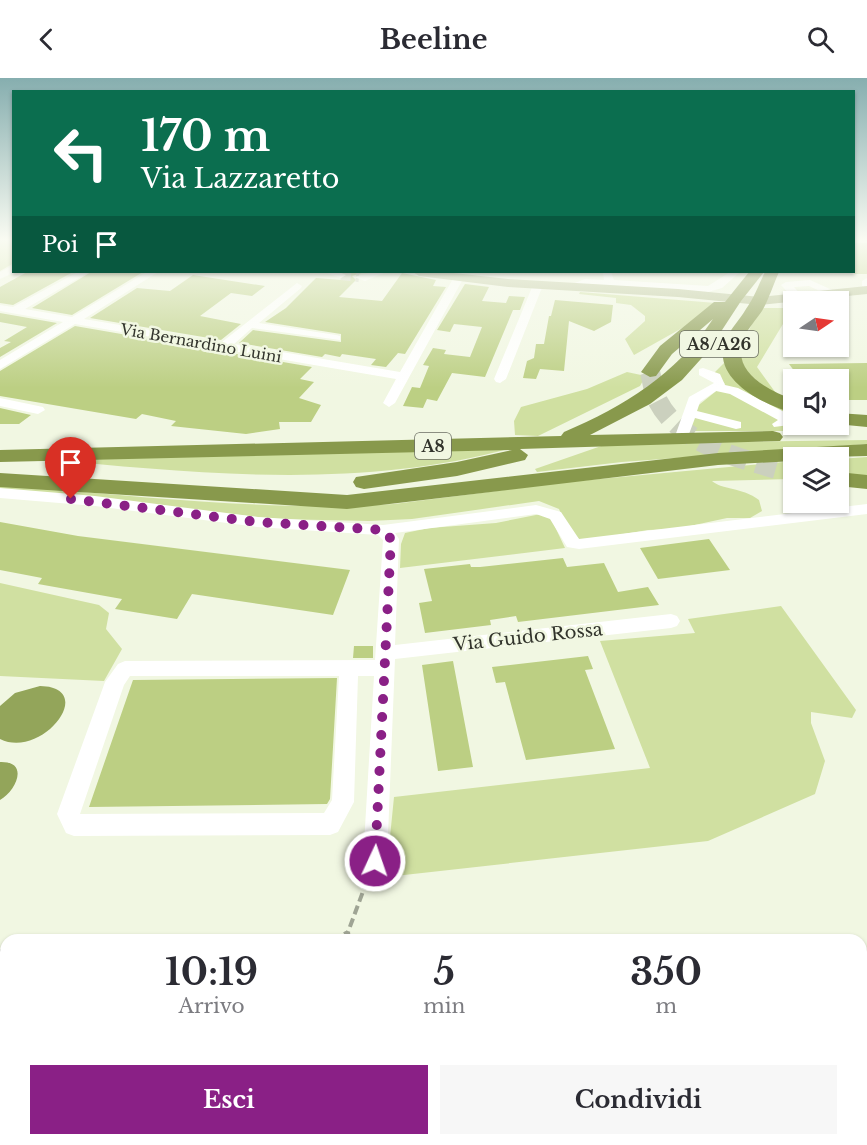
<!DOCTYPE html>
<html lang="it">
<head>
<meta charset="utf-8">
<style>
	body { margin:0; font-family:"Libre Baskerville",serif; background:#f7f7f7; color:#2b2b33; height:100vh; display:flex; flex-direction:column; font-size:22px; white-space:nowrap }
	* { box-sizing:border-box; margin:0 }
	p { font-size:20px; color:#7c7c81 }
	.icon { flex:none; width:33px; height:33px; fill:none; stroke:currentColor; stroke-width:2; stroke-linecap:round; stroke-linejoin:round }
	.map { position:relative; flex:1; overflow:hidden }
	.panel { position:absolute; left:0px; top:856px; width:867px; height:212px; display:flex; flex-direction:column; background:#fff; border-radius:18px 18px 0 0; box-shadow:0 2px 4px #0004 }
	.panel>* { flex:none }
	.hud { position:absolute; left:12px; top:12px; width:843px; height:183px; border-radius:0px; box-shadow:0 2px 4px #0004; background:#0b6e4f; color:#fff; overflow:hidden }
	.needle { width:39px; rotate:77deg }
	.fabs { position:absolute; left:783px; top:213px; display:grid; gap:12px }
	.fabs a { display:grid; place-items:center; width:66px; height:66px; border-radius:0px; background:#fff; box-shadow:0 2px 4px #0004; font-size:30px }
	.pin { position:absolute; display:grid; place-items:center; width:51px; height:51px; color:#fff; margin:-62px -26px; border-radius:50% 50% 50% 0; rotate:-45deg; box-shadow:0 0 6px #0007 }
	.pin .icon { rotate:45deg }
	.me { position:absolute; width:66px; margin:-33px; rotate:3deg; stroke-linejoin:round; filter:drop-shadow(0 0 4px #0008) }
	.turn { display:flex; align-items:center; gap:21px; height:126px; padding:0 30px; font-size:27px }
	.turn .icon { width:78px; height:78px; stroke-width:2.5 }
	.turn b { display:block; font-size:42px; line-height:51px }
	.then { display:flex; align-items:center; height:57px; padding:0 30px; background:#0003; gap:12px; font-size:22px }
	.eta { display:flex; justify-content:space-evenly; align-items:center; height:102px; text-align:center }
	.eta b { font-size:36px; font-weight:700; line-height:42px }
	.button { display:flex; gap:12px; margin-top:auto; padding:12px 30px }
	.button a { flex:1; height:69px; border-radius:0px; background:#8a2086; color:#fff; font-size:24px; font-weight:700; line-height:69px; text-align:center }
	.button a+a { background:#f7f7f7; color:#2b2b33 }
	header { display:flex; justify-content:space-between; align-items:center; height:78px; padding:0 30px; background:#fff; font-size:27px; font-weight:700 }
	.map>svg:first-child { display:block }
	.green { fill:#d0e0a1 }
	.water { fill:#93a55a }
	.building { fill:#bccf83 }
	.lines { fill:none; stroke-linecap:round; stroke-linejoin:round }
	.minor-tunnel { stroke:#cbd0be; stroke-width:10; stroke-dasharray:10 5; stroke-linecap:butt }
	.highway-tunnel { stroke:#cbd0be; stroke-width:20; stroke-dasharray:20 10; stroke-linecap:butt }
	.path { stroke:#9fa494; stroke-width:4; stroke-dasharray:9 4.5; stroke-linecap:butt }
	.minor { fill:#fff; fill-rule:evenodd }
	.major { fill:#b8c294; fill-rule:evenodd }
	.highway { fill:#88994c; fill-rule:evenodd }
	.route { stroke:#8a2086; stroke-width:10; stroke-dasharray:0 18 }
	.labels { text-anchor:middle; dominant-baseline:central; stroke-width:5; stroke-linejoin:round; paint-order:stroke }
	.far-street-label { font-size:15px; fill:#32342c; stroke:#f1f7e2 }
	.shield { fill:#f1f7e2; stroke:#6b6e63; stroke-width:1.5 }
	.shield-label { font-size:16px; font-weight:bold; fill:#32342c }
	.street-label { font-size:18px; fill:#32342c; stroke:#f1f7e2 }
</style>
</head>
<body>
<header><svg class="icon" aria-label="back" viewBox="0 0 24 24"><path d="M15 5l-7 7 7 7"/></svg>Beeline<svg class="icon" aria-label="search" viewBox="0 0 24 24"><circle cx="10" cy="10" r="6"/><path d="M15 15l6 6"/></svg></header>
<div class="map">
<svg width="867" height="1067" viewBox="0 0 867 1067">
	<rect width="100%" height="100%" fill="#f1f7e2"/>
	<path class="green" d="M0 161H13L14 185 0 193Z
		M580 214 716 225 684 249 634 277 625 261 645 243V238L631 227 616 225V220L579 216Z
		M760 230H793V235L789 236 757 289 778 318C728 283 734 283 760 230Z
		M724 285 736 301 793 334 794 346H839L843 353H679L695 330 725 306 714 295Z
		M627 294 641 297 644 301 640 308 538 358 515 357 514 343 521 329 587 311Z
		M867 362V366L622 384 537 394 535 391 607 366Z
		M512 370C360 412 200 396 44 381Z
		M867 379V399L839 397V381Z
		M794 383 791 401 712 403C722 412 742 409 759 422L762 433 750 440H727L676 451 648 452 581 463 566 448 559 431 539 423 412 441 369 443 277 441 0 411V408L37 410C156 420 274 433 394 426L567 404Z
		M546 435 550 438 565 470 400 490 401 466 405 455 429 450 496 445Z
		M0 505 99 527 109 535 106 551 122 571 104 603 0 598Z
		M781 528 856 632 852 640 811 634V645L825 683 815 716 708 763 386 799 394 719 650 690 600 563 695 555 688 541Z
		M867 927V1067H357V1062H861V928Z"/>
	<path class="water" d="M40 608C99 609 42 682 0 661V628L15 615Z
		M0 684C30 683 16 713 0 722Z"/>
	<path class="building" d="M854 165H867V196H854Z
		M27 194H73L13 227 0 225V209Z
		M91 194H143L72 237 32 230Z
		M344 194H365L352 198 356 202 339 219 382 223 402 195 436 202 433 208 446 209 405 276 398 275 386 289 371 287 376 281 342 276 340 279 325 276 322 279 239 265 253 252 341 264V256L265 244 286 230 316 200 342 202 348 198Z
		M193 197 265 208 252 218 231 215 200 238 241 246 221 262 90 240 137 210 170 213Z
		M465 206 489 209 482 223 506 225 509 218 525 219 520 232H513L485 299 452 295 437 323 427 321 423 330 403 328 412 309 420 310 429 288 423 287 433 270 446 272 444 276 470 279 482 249 454 246 450 254 437 252Z
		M555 222 613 227 611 244 594 253 569 243 564 293 540 291 536 301 523 300 527 283 534 280 536 266H544L549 238H551Z
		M0 235 57 245 0 279V270L11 264 4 263 27 249 0 244Z
		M75 248 312 289 300 301 314 304 299 320 321 327 311 344H279L280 351 246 356 171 348 176 343 142 336 136 341 0 318V293Z
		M867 285V322H838V302H801L789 286Z
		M0 330 31 337 19 346H0Z
		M0 444 78 458 350 492 333 537 192 516 177 541 115 531 122 521 38 506 42 500 0 492Z
		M709 461 730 492 658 501 640 470Z
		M563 480 567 489 604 485 618 514 648 509 659 527 518 544 516 538 490 542 491 547 425 555 419 525 432 523 424 491 470 486 471 489H480Z
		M354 568H373V580H353Z
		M588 578 593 591 585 592 615 671 526 682 505 604 496 605 492 589Z
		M453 583 473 689 438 693 422 587Z
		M337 600 330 721 327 726 89 729 133 602Z"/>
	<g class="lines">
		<path class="minor-tunnel" d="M341 197 359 199"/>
		<path class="highway-tunnel" d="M650 294C652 301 653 310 655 317 676 368 747 382 794 396"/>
		<path class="path" d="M332 862 348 854
			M349 862 348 854 368 800
			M0 873 6 875
			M331 1067 332 1062"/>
		<path class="minor" d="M14 187 15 194 0 201V194Z
			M78 194H89L25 231 72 239 147 194H158L84 241 222 264 297 205 302 208 301 210 259 245 336 257 340 258V262L252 250 234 266 400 294 454 199 459 196 464 199 395 325 389 329 383 325 396 301 75 246 0 291V282L63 244 0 233V227L13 229Z
			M324 194H339L346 197 341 200Z
			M373 194H386L365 203 354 199Z
			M603 194H611L614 202 708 208 730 194H740L722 210 708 214 586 207 570 212 565 209 585 201 604 202Z
			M867 200V211L862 208V203Z
			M810 202 839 215 840 217 835 220 809 208 794 209 804 221 797 224 781 207 786 204Z
			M538 204 543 207 506 301 500 305 496 304 494 301 533 207Z
			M703 290 720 296 725 307 738 310 794 339V346H797L774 349 772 346 778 342 730 316 716 313 700 324 697 333 741 344V350L736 351 695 340 686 364H676L674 361 689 319 714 305 699 297V291Z
			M0 320 43 329 45 332 38 336 0 328Z
			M0 410 95 418 257 439 383 447 536 427 561 434 579 461 867 426V436L579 471 567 469 550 441 536 436 395 455 399 461 395 567 671 536 677 538 680 543 677 548 671 550 395 581 387 783 384 791 375 795 366 791 363 783 374 598H358L354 724 338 754 330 757 74 758 66 755 57 736 105 604 118 586 125 583 375 582 383 462 378 457 257 449 95 428 0 420ZM130 598H339L332 722 324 735 80 736 124 607Z"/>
		<path class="major" d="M413 194H445L508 201 678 211 760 219 867 208V216L760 227 678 219 508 209 419 198Z"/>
		<path class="highway" d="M749 194H764L741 223 709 272 682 302 650 326 590 357 773 353 780 355 783 359 780 363 520 371 528 377 525 382 457 398 364 411 356 409 353 404 356 399 457 384 512 372 0 384V372L561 358 564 354C625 328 675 297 713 241L672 276 656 298 650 299 641 294 660 268 714 224H725Z
			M765 194H779C773 207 769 221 762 233 756 242 748 250 744 260 730 294 768 312 794 322V335C766 328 714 303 724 267 728 253 739 243 746 231 754 220 759 206 765 194Z
			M838 335 867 337V349L836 346H838Z
			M867 366V378L794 380V383L718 387 347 431 0 409V395L347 417 718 375Z
			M838 394 867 397V411L838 408Z"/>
	</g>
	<linearGradient id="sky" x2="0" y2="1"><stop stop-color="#86aeaf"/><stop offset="0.52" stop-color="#f9fbf2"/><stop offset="1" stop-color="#f9fbf2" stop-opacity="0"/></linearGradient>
	<rect width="867" height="310" fill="url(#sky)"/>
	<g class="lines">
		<path class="route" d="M71 421 257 444 383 452 391 461 375 783"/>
	</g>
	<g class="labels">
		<g class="far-street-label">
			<text transform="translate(201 265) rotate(10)">Via Bernardino Luini</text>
		</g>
		<g class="shield">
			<rect x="680" y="253" width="78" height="26" rx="4.5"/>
			<rect x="415" y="355" width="36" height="26" rx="4.5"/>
		</g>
		<g class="shield-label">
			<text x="719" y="266">A8/A26</text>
			<text x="433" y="368">A8</text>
		</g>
		<g class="street-label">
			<text transform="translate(528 559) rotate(-6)">Via Guido Rossa</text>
		</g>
	</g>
</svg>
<div class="fabs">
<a><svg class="needle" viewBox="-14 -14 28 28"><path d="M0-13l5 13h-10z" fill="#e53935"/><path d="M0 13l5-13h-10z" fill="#7c7c81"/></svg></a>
<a><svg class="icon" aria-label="sound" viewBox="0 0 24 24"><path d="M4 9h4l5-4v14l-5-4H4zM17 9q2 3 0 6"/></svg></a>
<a><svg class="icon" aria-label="layers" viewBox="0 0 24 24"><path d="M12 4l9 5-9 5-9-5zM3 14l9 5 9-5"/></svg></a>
</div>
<div class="pin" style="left:71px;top:421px;background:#d93025"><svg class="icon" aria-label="arrive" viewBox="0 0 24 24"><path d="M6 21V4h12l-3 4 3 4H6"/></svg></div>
<svg class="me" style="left:375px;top:783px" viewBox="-20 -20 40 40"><circle r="17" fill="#8a2086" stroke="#fff" stroke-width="3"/><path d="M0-11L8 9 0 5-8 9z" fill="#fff"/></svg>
<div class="hud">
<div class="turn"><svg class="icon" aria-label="left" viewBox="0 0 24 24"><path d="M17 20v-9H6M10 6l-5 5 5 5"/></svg><div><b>170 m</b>Via Lazzaretto</div></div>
<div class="then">Poi<svg class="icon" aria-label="arrive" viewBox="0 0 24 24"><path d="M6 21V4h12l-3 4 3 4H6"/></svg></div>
</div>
<section class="panel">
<div class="eta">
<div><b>10:19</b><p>Arrivo</p></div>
<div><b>5</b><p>min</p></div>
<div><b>350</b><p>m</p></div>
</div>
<div class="button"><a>Esci</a><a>Condividi</a></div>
</section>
</div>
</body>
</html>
